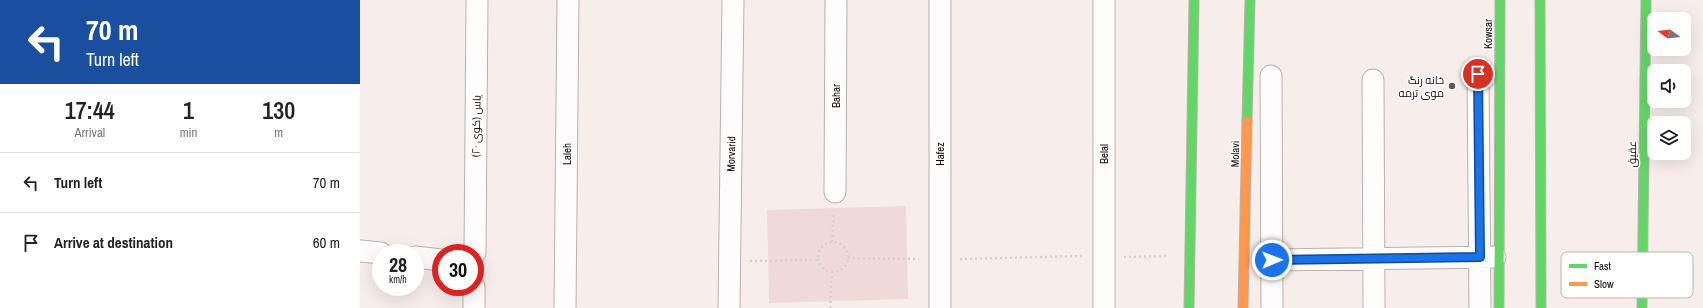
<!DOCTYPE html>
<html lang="en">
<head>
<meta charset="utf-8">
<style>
	body { margin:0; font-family:"Archivo Narrow",Cairo,sans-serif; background:#f6f6f6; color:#222; height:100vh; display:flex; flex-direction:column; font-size:15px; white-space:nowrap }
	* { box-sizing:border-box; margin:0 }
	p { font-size:13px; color:#767676 }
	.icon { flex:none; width:22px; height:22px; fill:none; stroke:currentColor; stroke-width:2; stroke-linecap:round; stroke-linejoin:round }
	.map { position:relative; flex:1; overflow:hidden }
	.panel { display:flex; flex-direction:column; background:#fff; width:360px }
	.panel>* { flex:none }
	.top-card { background:#1a4fa0; color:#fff; overflow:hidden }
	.needle { width:26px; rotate:285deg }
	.controls { position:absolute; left:1287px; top:12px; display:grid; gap:8px }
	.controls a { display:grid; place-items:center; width:44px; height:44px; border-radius:8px; background:#fff; box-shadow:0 4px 16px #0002; font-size:20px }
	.speed { position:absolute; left:12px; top:244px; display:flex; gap:8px; font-size:20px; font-weight:700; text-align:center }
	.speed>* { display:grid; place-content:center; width:52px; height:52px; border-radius:50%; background:#fff; box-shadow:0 4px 16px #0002; line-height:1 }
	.speed small { font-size:10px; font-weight:400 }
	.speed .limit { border:6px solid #d22; background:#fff; color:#111 }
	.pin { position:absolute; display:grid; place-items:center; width:34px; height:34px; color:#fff; margin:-17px; border:2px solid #fff; border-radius:50%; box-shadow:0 1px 4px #0007 }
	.me { position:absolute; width:44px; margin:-22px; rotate:89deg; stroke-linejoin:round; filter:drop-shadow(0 0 3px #0008) }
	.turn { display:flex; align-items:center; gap:14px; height:84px; padding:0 20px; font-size:18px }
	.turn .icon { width:52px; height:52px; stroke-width:2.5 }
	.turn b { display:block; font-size:28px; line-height:34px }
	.eta { display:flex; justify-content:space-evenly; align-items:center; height:68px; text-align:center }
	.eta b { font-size:24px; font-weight:600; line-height:28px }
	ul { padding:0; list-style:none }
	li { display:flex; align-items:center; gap:12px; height:60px; padding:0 20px; border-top:1px solid #e0e0e0 }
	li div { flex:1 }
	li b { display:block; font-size:15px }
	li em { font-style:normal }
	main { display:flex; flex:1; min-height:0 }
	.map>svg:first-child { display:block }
	.green { fill:#efdad7 }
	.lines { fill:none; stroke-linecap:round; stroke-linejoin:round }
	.street-casing { stroke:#bbb0ae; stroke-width:23 }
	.fast-casing { stroke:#bbb0ae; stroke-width:11 }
	.slow-casing { stroke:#bbb0ae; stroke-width:11 }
	.path { stroke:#d5d2d1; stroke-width:2.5; stroke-dasharray:2 3; stroke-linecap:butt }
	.street { stroke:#fefcfc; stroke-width:21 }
	.fast { stroke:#63d668; stroke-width:9 }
	.slow { stroke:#ff974d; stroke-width:9 }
	.route-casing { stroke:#114b97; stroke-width:10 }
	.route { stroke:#1a73e8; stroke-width:7 }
	.poi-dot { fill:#635857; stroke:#fff; stroke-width:1.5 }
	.labels { text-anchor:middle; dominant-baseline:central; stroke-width:3; stroke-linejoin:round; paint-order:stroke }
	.street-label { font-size:11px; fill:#140707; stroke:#fff }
	.poi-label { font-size:11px; fill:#140707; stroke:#fff; text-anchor:end }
	.key { fill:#fff; stroke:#b8b5b5; stroke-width:1 }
	.key-label { font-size:11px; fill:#140707 }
</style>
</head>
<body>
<main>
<section class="panel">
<div class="top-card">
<div class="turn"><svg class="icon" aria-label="left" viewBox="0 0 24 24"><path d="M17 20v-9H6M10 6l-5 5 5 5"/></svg><div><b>70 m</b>Turn left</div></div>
</div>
<div class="eta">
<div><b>17:44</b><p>Arrival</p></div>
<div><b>1</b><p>min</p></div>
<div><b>130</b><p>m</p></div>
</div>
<ul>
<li><svg class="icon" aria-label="left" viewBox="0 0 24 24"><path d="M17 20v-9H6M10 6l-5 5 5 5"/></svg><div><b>Turn left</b></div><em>70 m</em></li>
<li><svg class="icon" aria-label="arrive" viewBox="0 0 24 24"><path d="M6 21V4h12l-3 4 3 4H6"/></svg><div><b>Arrive at destination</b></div><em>60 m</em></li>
</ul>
</section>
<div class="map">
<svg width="1343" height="308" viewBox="0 0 1343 308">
	<rect width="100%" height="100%" fill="#f7eeec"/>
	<path class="green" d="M546 206 548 299 409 303 407 210Z"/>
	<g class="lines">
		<defs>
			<path id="street" d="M1118 74 1120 308
				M911 76 912 308
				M1013 80 1014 308
				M475 192 476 0
				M0 251 21 253
				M115 253 117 0
				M55 257 81 260
				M912 260 1135 257
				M114 308V287
				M205 308 208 0
				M369 308 373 0
				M580 308V0
				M744 308V0"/>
			<path id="fast" d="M1180 0 1181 308
				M887 121 890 0
				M829 308 834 0
				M1139 308 1140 0
				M1282 308 1286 0"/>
			<path id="slow" d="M883 308 887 121"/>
		</defs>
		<use href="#street" class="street-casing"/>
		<use href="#fast" class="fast-casing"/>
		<use href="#slow" class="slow-casing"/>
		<path class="path" d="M472 242 474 213
			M458 257a15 15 0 1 1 30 0a15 15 0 1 1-30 0Z
			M764 257 809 256
			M488 258 559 259
			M600 259 723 256
			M390 261 459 260
			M470 308 472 272"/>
		<use href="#street" class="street"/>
		<use href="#fast" class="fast"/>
		<use href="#slow" class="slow"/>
	</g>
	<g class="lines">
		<defs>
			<path id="route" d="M912 260 1120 257 1118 74"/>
		</defs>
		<use href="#route" class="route-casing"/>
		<use href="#route" class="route"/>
	</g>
	<circle class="poi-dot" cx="1092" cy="86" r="4"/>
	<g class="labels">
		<g class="street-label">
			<text transform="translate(1128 34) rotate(-90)">Kowsar</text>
			<text transform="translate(476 96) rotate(-90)">Bahar</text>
			<text transform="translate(116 126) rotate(-89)">یاس (کوی ۲۰)</text>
			<text transform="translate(207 154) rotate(-90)">Laleh</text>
			<text transform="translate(371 154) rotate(-89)">Morvarid</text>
			<text transform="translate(580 154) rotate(-90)">Hafez</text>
			<text transform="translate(744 154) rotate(-90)">Belal</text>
			<text transform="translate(875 154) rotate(-89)">Molavi</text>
			<text transform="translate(1272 154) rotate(-89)">عقیق</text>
		</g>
		<g class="poi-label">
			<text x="1084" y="80">خانه رنگ<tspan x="1084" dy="13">موی ترمه</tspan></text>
		</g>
	</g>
	<rect x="1201" y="252" width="132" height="46" rx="6" class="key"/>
	<rect x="1209" y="264" width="18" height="4" fill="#63d668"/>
	<rect x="1209" y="282" width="18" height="4" fill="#ff974d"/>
	<g class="key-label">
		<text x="1234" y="270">Fast</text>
		<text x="1234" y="288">Slow</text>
	</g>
</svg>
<div class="controls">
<a><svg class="needle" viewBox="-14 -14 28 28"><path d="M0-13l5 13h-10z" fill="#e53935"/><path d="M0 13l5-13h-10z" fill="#767676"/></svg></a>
<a><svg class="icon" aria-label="sound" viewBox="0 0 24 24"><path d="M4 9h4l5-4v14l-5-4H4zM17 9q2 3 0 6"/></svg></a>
<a><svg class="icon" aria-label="layers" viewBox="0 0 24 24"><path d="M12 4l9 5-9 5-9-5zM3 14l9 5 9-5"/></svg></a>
</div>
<div class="speed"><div>28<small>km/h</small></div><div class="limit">30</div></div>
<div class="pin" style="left:1118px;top:74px;background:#d93025"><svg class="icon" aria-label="arrive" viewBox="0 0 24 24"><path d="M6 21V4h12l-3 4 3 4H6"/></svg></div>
<svg class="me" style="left:912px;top:260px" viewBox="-20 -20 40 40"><circle r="17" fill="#1a73e8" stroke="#fff" stroke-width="3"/><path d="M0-11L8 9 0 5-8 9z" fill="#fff"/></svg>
</div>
</main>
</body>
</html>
